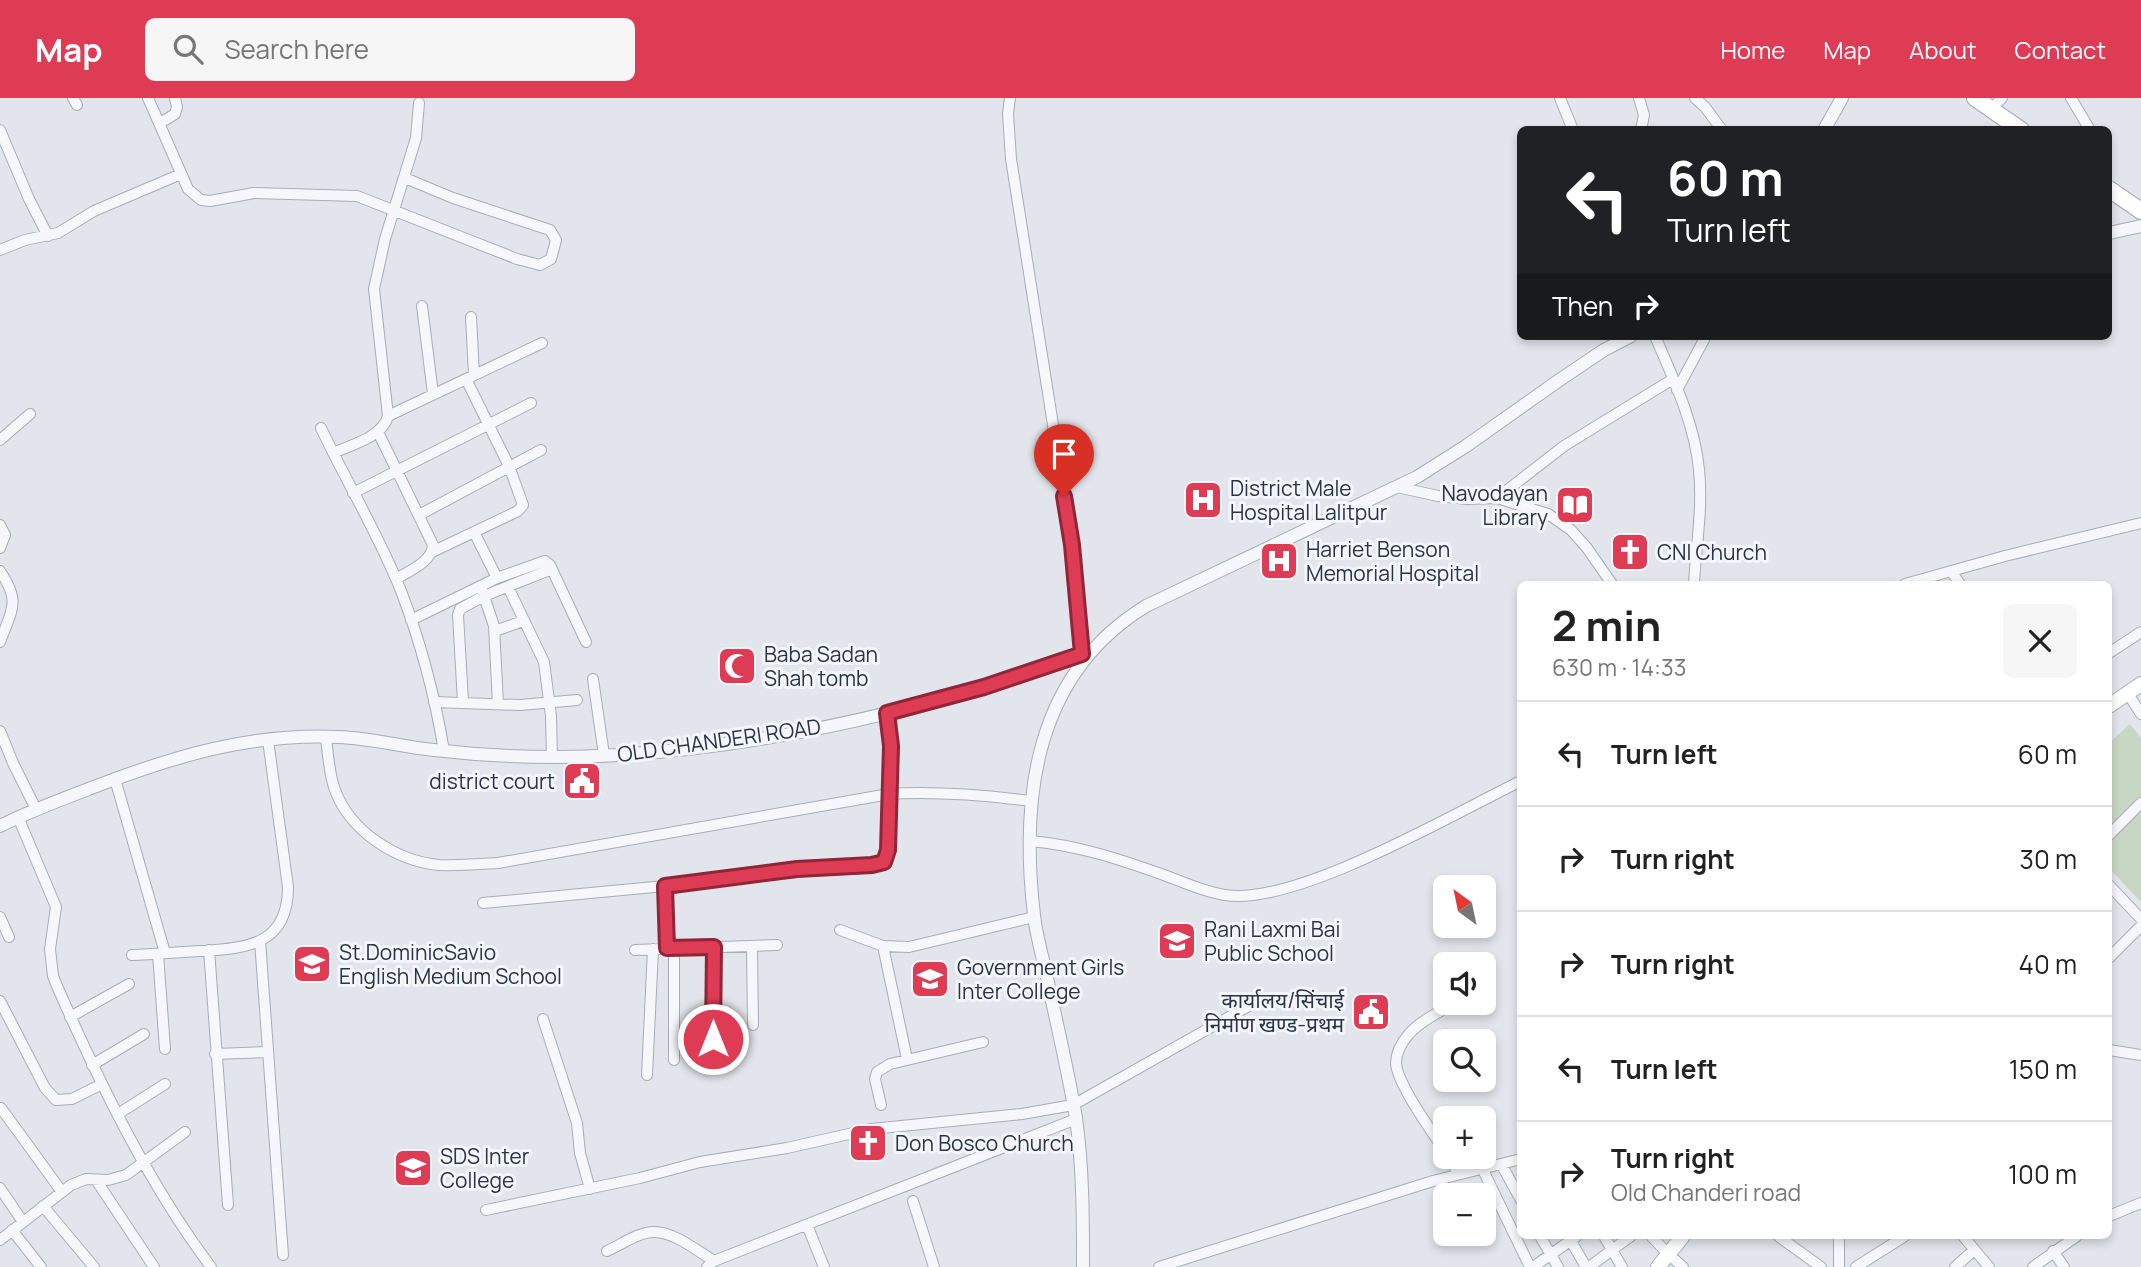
<!DOCTYPE html>
<html lang="en">
<head>
<meta charset="utf-8">
<style>
	body { margin:0; font-family:Manrope,"Noto Sans Devanagari",sans-serif; background:#f6f6f6; color:#222; height:100vh; display:flex; flex-direction:column; font-size:26px; white-space:nowrap }
	* { box-sizing:border-box; margin:0 }
	p { font-size:23px; color:#767676 }
	.icon { flex:none; width:38px; height:38px; fill:none; stroke:currentColor; stroke-width:2; stroke-linecap:round; stroke-linejoin:round }
	.map { position:relative; flex:1; overflow:hidden }
	.details { position:absolute; left:1517px; top:483px; width:595px; height:658px; display:flex; flex-direction:column; background:#fff; border-radius:10px; box-shadow:0 4px 10px #0003 }
	.details>* { flex:none }
	.hud { position:absolute; left:1517px; top:28px; width:595px; height:214px; border-radius:10px; box-shadow:0 4px 10px #0003; background:#202124; color:#fff; overflow:hidden }
	.needle { width:46px; rotate:327deg }
	.controls { position:absolute; left:1433px; top:777px; display:grid; gap:14px }
	.controls a { display:grid; place-items:center; width:63px; height:63px; border-radius:10px; background:#fff; box-shadow:0 4px 10px #0003; font-size:35px }
	.pin { position:absolute; display:grid; place-items:center; width:60px; height:60px; color:#fff; margin:-72px -30px; border-radius:50% 50% 50% 0; rotate:-45deg; box-shadow:0 0 7px #0007 }
	.pin .icon { rotate:45deg }
	.me { position:absolute; width:77px; margin:-38px; rotate:0deg; stroke-linejoin:round; filter:drop-shadow(0 0 5px #0008) }
	.turn { display:flex; align-items:center; gap:24px; height:147px; padding:0 35px; font-size:32px }
	.turn .icon { width:91px; height:91px; stroke-width:2.5 }
	.turn b { display:block; font-size:49px; line-height:60px }
	.then { display:flex; align-items:center; height:66px; padding:0 35px; background:#0003; gap:14px; font-size:26px }
	.round { display:grid; place-items:center; flex:none; width:74px; height:74px; border-radius:10px; background:#f6f6f6 }
	.head { display:flex; align-items:center; justify-content:space-between; height:119px; padding:0 35px }
	h1 { font-size:42px; font-weight:700; line-height:52px }
	ul { padding:0; list-style:none }
	li { display:flex; align-items:center; gap:21px; height:105px; padding:0 35px; border-top:2px solid #e0e0e0 }
	li div { flex:1 }
	li b { display:block; font-size:26px }
	li em { font-style:normal }
	header { display:flex; align-items:center; gap:42px; box-sizing:border-box; height:98px; padding:0 35px; background:#de3b55; color:#fff }
	header strong { font-size:33px }
	nav { display:flex; gap:38px; margin-inline-start:auto; font-size:24px }
	.search { width:490px; height:63px; background:#f6f6f6; display:flex; align-items:center; gap:18px; box-sizing:border-box; padding:0 24px; border-radius:10px; color:#767676; font-size:26px }
	.map>svg:first-child { display:block }
	.green { fill:#c8d7c3 }
	.lines { fill:none; stroke-linecap:round; stroke-linejoin:round }
	.minor-casing { stroke:#a6adb7; stroke-width:12 }
	.tertiary-casing { stroke:#a6adb7; stroke-width:14 }
	.secondary-casing { stroke:#a6adb7; stroke-width:16 }
	.primary-casing { stroke:#a0abb9; stroke-width:18 }
	.minor { stroke:#f6f7fa; stroke-width:10 }
	.tertiary { stroke:#f6f7fa; stroke-width:12 }
	.secondary { stroke:#fff; stroke-width:14 }
	.primary { stroke:#fff; stroke-width:16 }
	.route-casing { stroke:#902637; stroke-width:18 }
	.route { stroke:#de3b55; stroke-width:12 }
	.labels { text-anchor:middle; dominant-baseline:central; stroke-width:6; stroke-linejoin:round; paint-order:stroke }
	.poi-label { font-size:21px; fill:#283447; stroke:#f3f5f9; text-anchor:start }
	.street-label { font-size:21px; fill:#283447; stroke:#f3f5f9 }
</style>
</head>
<body>
<header>
<strong>Map</strong>
<div class="search"><svg class="icon" aria-label="search" viewBox="0 0 24 24"><circle cx="10" cy="10" r="6"/><path d="M15 15l6 6"/></svg>Search here</div>
<nav><a>Home</a><a>Map</a><a>About</a><a>Contact</a></nav>
</header>
<div class="map">
<svg width="2141" height="1169" viewBox="0 0 2141 1169">
	<rect width="100%" height="100%" fill="#e2e6ec"/>
	<path class="green" d="M2130 626 2141 640V804L2109 770V645Z"/>
	<g class="lines">
		<defs>
			<path id="minor" d="M73 0 77 7
				M148 0 188 91 201 102 210 103 254 95 357 98 517 161 540 167 551 161 556 142 550 132 453 100 405 80
				M1010 0 1008 16 1011 61 1072 447 1081 556
				M1560 0 1573 32
				M1639 0 1644 17 1641 32
				M1695 0 1705 9 1722 32
				M2071 0 2090 32
				M1991 11 2002 0
				M160 25 175 16 177 9 175 0
				M0 32 29 101 48 138
				M0 152 25 142 58 135 94 113 181 76
				M422 208 433 296
				M471 219 474 277
				M1655 238C1673 280 1695 326 1699 372 1703 409 1696 449 1694 486
				M1677 292 1706 238
				M388 318 542 245
				M321 330C347 385 379 437 401 493 421 545 435 599 444 653
				M378 334 433 447C432 464 409 473 396 481
				M0 342 30 316
				M333 355C351 347 383 339 388 318L374 191 385 141 416 40 419 5
				M1397 389 1438 398 1467 401 1497 400 1548 416 1571 432 1587 450 1612 486
				M353 395 531 305
				M1497 400 1564 348 1673 281
				M419 417 541 352
				M0 427 5 437 0 450
				M474 434 497 480
				M432 454 518 413 523 407 509 368 466 281
				M0 473C21 504 12 511 0 544
				M1951 473 1960 486
				M1905 486 2005 458 2141 425
				M508 489 544 564 551 618 552 659
				M482 492 494 528 498 606
				M411 522 497 480 545 463 550 467 586 544
				M495 533 523 523
				M2109 555 2141 534
				M593 581 604 657
				M2132 602 2141 616
				M434 604 520 607 577 602
				M463 604 458 517 460 511 484 498 552 471
				M0 633 13 665 36 711
				M326 639C328 657 329 676 335 692 350 733 396 763 439 767 458 768 479 766 498 765L889 696C937 693 983 697 1031 703
				M115 681 165 855
				M18 719 56 809 50 851 53 878 57 888C99 984 148 1085 211 1169
				M2109 737 2141 705
				M1030 743C1077 747 1119 761 1164 777 1183 784 1204 794 1225 797 1294 809 1455 715 1521 683
				M2109 787 2141 821
				M665 788 667 851
				M483 805 665 788 797 771 872 767 884 763 888 752 892 648 887 615
				M0 819 9 839
				M840 832 883 848 909 849 1034 819
				M260 843 283 1157
				M752 848 753 927
				M883 848 907 961
				M674 850V962
				M209 852 228 1107
				M635 852 777 847
				M158 856 165 951
				M132 857C156 856 179 854 202 853 249 850 288 846 288 789L268 642
				M2109 860 2141 828
				M0 903 45 990 56 1002 72 1001 102 986
				M70 919 129 886
				M543 921 577 1025 580 1055 590 1091
				M713 941 714 849
				M2109 952 2141 957
				M215 956 268 954
				M92 967 144 936
				M647 977 653 851
				M881 1007 875 981 877 974 890 966 983 944
				M1 1010 62 1094
				M118 1016 165 986
				M1446 1055C1433 1035 1397 986 1396 965 1396 954 1402 944 1409 936 1419 924 1436 916 1449 908
				M1448 1059 1459 1076
				M1501 1066 1521 1102
				M1482 1070 1530 1169
				M96 1082 154 1169
				M0 1090 23 1124
				M913 1103 934 1169
				M43 1108 94 1169
				M486 1112 640 1080 700 1064 787 1050 871 1031 1022 1016 1073 1007 1261 901
				M2109 1118 2141 1105
				M807 1127 824 1169
				M12 1132 41 1169
				M1540 1138 1558 1169
				M1568 1138 1586 1169
				M1604 1138 1622 1169
				M1651 1138 1668 1156
				M1778 1138 1821 1169
				M1963 1138 1989 1169
				M0 1142 71 1087 86 1081 108 1082 126 1077 185 1034
				M607 1153C621 1147 638 1134 654 1134 675 1134 697 1153 714 1163
				M2053 1153 2064 1169
				M1675 1162 1683 1169
				M707 1169 714 1163 1076 1021
				M1159 1169 1433 1083 1521 1061
				M1533 1169 1577 1138
				M1589 1169 1631 1138
				M1839 1169V1138
				M1856 1169 1905 1138
				M1955 1169 1974 1152
				M2033 1169 2077 1138"/>
			<path id="tertiary" d="M1824 32 1842 0
				M2109 135 2141 128
				M0 728C32 712 65 700 99 687 178 657 252 635 339 639 371 640 402 649 434 652 495 659 557 661 619 657 779 647 939 608 1089 554
				M1083 1169C1083 1119 1083 1070 1076 1020 1068 972 1056 923 1046 875 1042 856 1036 837 1034 817 1020 698 1035 576 1146 508L1417 379 1466 348 1558 283 1604 252 1631 238"/>
			<path id="secondary" d="M2109 608 2141 586
				M1658 1169 1683 1138"/>
			<path id="primary" d="M1975 0 2021 32
				M2109 91 2141 113"/>
		</defs>
		<use href="#minor" class="minor-casing"/>
		<use href="#tertiary" class="tertiary-casing"/>
		<use href="#secondary" class="secondary-casing"/>
		<use href="#primary" class="primary-casing"/>
		<use href="#minor" class="minor"/>
		<use href="#tertiary" class="tertiary"/>
		<use href="#secondary" class="secondary"/>
		<use href="#primary" class="primary"/>
	</g>
	<g class="lines">
		<defs>
			<path id="route" d="M713 941 714 849 667 850 665 788 797 771 872 767 884 764 888 752 891 648 887 615 984 589 1082 556 1072 447 1064 398"/>
		</defs>
		<use href="#route" class="route-casing"/>
		<use href="#route" class="route"/>
	</g>
	<defs>
		<symbol id="hospital-square" viewBox="-11 -11 22 22"><rect x="-9" y="-9" width="18" height="18" rx="4" fill="#de3b55" stroke="#f3f5f9"/><path d="M-5-5h3v3.5h4V-5h3V5h-3V1.5h-4V5h-3Z" fill="#fff"/></symbol>
		<symbol id="library-square" viewBox="-11 -11 22 22"><rect x="-9" y="-9" width="18" height="18" rx="4" fill="#de3b55" stroke="#f3f5f9"/><path d="M-6-4Q-3-5.5-.7-3.5V5Q-3 3-6 4ZM6-4Q3-5.5 .7-3.5V5Q3 3 6 4Z" fill="#fff"/></symbol>
		<symbol id="church-square" viewBox="-11 -11 22 22"><rect x="-9" y="-9" width="18" height="18" rx="4" fill="#de3b55" stroke="#f3f5f9"/><path d="M-1.2-6h2.4v3.5h3.3v2.4h-3.3V6h-2.4V-.1h-3.3v-2.4h3.3Z" fill="#fff"/></symbol>
		<symbol id="mosque-square" viewBox="-11 -11 22 22"><rect x="-9" y="-9" width="18" height="18" rx="4" fill="#de3b55" stroke="#f3f5f9"/><path d="M3.5-4.9A6 6 0 1 0 3.5 4.9A5 5 0 1 1 3.5-4.9Z" fill="#fff"/></symbol>
		<symbol id="civic-square" viewBox="-11 -11 22 22"><rect x="-9" y="-9" width="18" height="18" rx="4" fill="#de3b55" stroke="#f3f5f9"/><path d="M-.6-6.5H3V-4.5H.6V-3L4-1V1h2V6H-6V1h2V-1L-.6-3ZM-1.2 2.5V6h2.4V2.5Z" fill="#fff"/></symbol>
		<symbol id="school-square" viewBox="-11 -11 22 22"><rect x="-9" y="-9" width="18" height="18" rx="4" fill="#de3b55" stroke="#f3f5f9"/><path d="M0-5L7-2L0 1L-7-2ZM-4 1L0 2.5L4 1V4Q0 6-4 4Z" fill="#fff"/></symbol>
	</defs>
	<g fill-rule="evenodd">
		<use href="#hospital-square" x="1181" y="380" width="44" height="44"/>
		<use href="#library-square" x="1553" y="385" width="44" height="44"/>
		<use href="#church-square" x="1608" y="432" width="44" height="44"/>
		<use href="#hospital-square" x="1257" y="441" width="44" height="44"/>
		<use href="#mosque-square" x="715" y="546" width="44" height="44"/>
		<use href="#civic-square" x="560" y="661" width="44" height="44"/>
		<use href="#school-square" x="1155" y="821" width="44" height="44"/>
		<use href="#school-square" x="290" y="844" width="44" height="44"/>
		<use href="#school-square" x="908" y="859" width="44" height="44"/>
		<use href="#civic-square" x="1349" y="892" width="44" height="44"/>
		<use href="#church-square" x="846" y="1023" width="44" height="44"/>
		<use href="#school-square" x="391" y="1048" width="44" height="44"/>
	</g>
	<g class="labels">
		<g class="poi-label">
			<text x="1230" y="390">District Male<tspan x="1230" dy="24">Hospital Lalitpur</tspan></text>
			<text x="1548" y="395" text-anchor="end">Navodayan<tspan x="1548" dy="24">Library</tspan></text>
			<text x="1306" y="451">Harriet Benson<tspan x="1306" dy="24">Memorial Hospital</tspan></text>
			<text x="1657" y="454">CNI Church</text>
			<text x="764" y="556">Baba Sadan<tspan x="764" dy="24">Shah tomb</tspan></text>
			<text x="555" y="683" text-anchor="end">district court</text>
			<text x="1204" y="831">Rani Laxmi Bai<tspan x="1204" dy="24">Public School</tspan></text>
			<text x="339" y="854">St.DominicSavio<tspan x="339" dy="24">English Medium School</tspan></text>
			<text x="957" y="869">Government Girls<tspan x="957" dy="24">Inter College</tspan></text>
			<text x="1344" y="902" text-anchor="end">कार्यालय/सिंचाई<tspan x="1344" dy="24">निर्माण खण्ड-प्रथम</tspan></text>
			<text x="895" y="1045">Don Bosco Church</text>
			<text x="440" y="1058">SDS Inter<tspan x="440" dy="24">College</tspan></text>
		</g>
		<g class="street-label">
			<text transform="translate(719 642) rotate(-8)">OLD CHANDERI ROAD</text>
		</g>
	</g>
</svg>
<div class="controls">
<a><svg class="needle" viewBox="-14 -14 28 28"><path d="M0-13l5 13h-10z" fill="#e53935"/><path d="M0 13l5-13h-10z" fill="#767676"/></svg></a>
<a><svg class="icon" aria-label="sound" viewBox="0 0 24 24"><path d="M4 9h4l5-4v14l-5-4H4zM17 9q2 3 0 6"/></svg></a>
<a><svg class="icon" aria-label="search" viewBox="0 0 24 24"><circle cx="10" cy="10" r="6"/><path d="M15 15l6 6"/></svg></a>
<a>+</a>
<a>−</a>
</div>
<div class="pin" style="left:1064px;top:398px;background:#d93025"><svg class="icon" aria-label="arrive" viewBox="0 0 24 24"><path d="M6 21V4h12l-3 4 3 4H6"/></svg></div>
<svg class="me" style="left:713px;top:941px" viewBox="-20 -20 40 40"><circle r="17" fill="#de3b55" stroke="#fff" stroke-width="3"/><path d="M0-11L8 9 0 5-8 9z" fill="#fff"/></svg>
<div class="hud">
<div class="turn"><svg class="icon" aria-label="left" viewBox="0 0 24 24"><path d="M17 20v-9H6M10 6l-5 5 5 5"/></svg><div><b>60 m</b>Turn left</div></div>
<div class="then">Then<svg class="icon" aria-label="right" viewBox="0 0 24 24"><path d="M7 20v-9h11M14 6l5 5-5 5"/></svg></div>
</div>
<section class="details">
<div class="head"><div><h1>2 min</h1><p>630 m · 14:33</p></div><a class="round"><svg class="icon" aria-label="close" viewBox="0 0 24 24"><path d="M6 6l12 12M18 6L6 18"/></svg></a></div>
<ul>
<li><svg class="icon" aria-label="left" viewBox="0 0 24 24"><path d="M17 20v-9H6M10 6l-5 5 5 5"/></svg><div><b>Turn left</b></div><em>60 m</em></li>
<li><svg class="icon" aria-label="right" viewBox="0 0 24 24"><path d="M7 20v-9h11M14 6l5 5-5 5"/></svg><div><b>Turn right</b></div><em>30 m</em></li>
<li><svg class="icon" aria-label="right" viewBox="0 0 24 24"><path d="M7 20v-9h11M14 6l5 5-5 5"/></svg><div><b>Turn right</b></div><em>40 m</em></li>
<li><svg class="icon" aria-label="left" viewBox="0 0 24 24"><path d="M17 20v-9H6M10 6l-5 5 5 5"/></svg><div><b>Turn left</b></div><em>150 m</em></li>
<li><svg class="icon" aria-label="right" viewBox="0 0 24 24"><path d="M7 20v-9h11M14 6l5 5-5 5"/></svg><div><b>Turn right</b><p>Old Chanderi road</p></div><em>100 m</em></li>
</ul>
</section>
</div>
</body>
</html>
